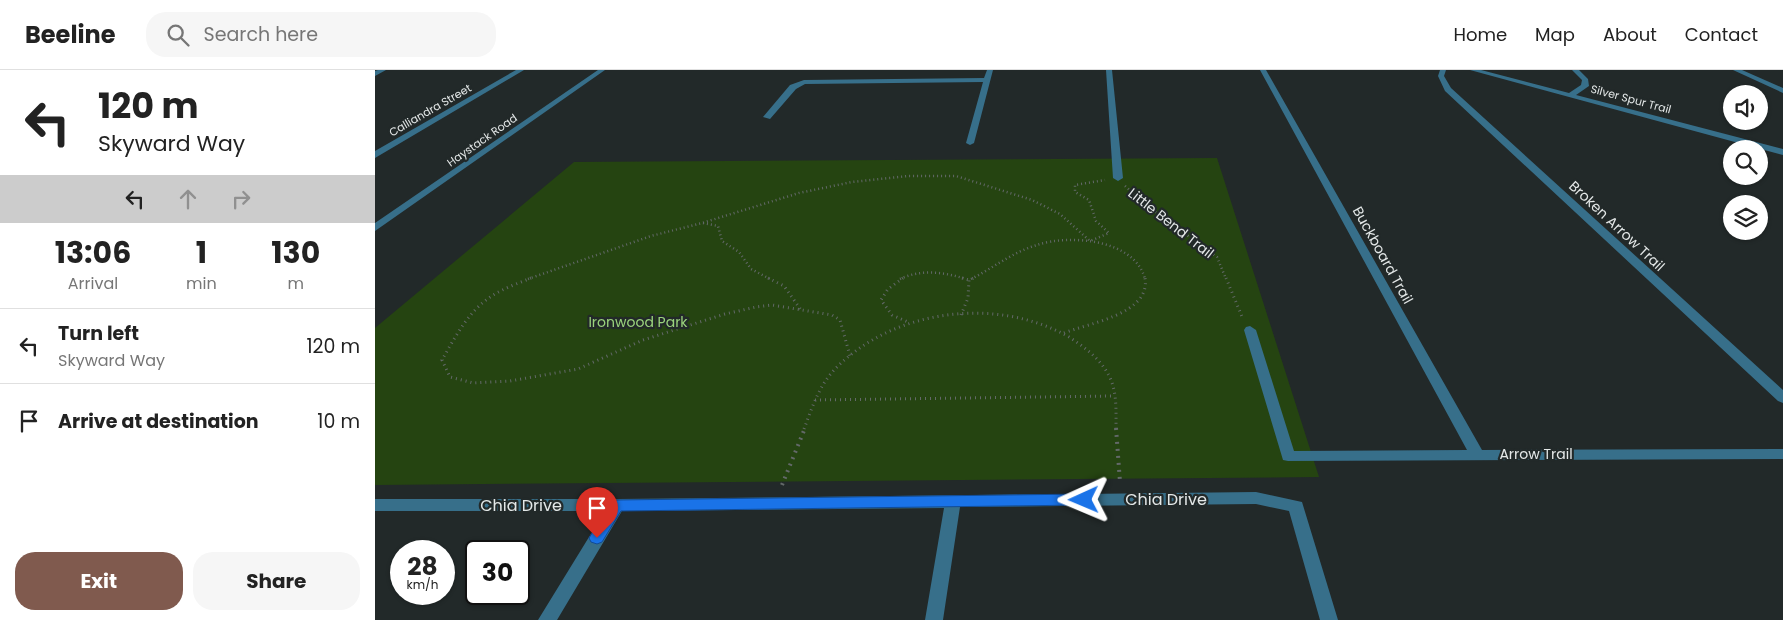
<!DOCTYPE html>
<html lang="en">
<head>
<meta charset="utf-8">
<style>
	body { margin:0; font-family:Poppins,sans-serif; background:#f6f6f6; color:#222; height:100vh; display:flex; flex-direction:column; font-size:19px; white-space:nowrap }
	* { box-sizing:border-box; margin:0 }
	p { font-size:16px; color:#767676 }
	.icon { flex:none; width:28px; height:28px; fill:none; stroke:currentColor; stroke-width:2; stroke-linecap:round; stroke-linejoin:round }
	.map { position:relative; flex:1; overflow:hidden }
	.drawer { display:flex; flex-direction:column; background:#fff; width:375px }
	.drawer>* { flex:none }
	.banner { background:#fff; color:#222; overflow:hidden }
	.buttons { position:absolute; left:1348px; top:15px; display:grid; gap:10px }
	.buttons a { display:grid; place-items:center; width:45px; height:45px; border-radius:50%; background:#fff; box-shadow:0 1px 4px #0004; font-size:25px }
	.speed { position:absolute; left:15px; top:470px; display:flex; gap:10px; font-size:25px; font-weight:700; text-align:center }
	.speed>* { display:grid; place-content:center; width:65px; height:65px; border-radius:50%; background:#fff; box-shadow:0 1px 4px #0004; line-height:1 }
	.speed small { font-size:12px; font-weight:400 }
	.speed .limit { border:2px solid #111; border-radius:8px; background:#fff; color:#111 }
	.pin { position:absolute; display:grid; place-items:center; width:42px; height:42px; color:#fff; margin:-51px -21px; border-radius:50% 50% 50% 0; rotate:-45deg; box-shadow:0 0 5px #0007 }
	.pin .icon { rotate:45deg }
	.me { position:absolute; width:55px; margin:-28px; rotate:269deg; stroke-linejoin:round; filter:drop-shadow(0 0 4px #0008) }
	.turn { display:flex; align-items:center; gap:18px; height:105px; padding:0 15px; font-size:22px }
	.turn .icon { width:65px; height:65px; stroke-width:2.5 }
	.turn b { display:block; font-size:35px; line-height:42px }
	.lanes { display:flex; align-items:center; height:48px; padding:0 15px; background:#0003; justify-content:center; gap:25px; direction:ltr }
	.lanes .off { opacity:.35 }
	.eta { display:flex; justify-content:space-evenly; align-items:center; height:85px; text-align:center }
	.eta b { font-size:30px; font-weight:700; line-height:35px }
	.action { display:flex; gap:10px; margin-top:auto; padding:10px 15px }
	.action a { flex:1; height:58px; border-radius:20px; background:#805a4e; color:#fff; font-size:20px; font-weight:700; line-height:58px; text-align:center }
	.action a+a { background:#f6f6f6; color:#222 }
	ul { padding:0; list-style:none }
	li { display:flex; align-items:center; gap:15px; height:75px; padding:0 15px; border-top:1px solid #e0e0e0 }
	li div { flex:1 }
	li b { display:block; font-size:19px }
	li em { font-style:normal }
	header { display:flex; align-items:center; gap:30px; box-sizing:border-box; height:70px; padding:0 25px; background:#fff; border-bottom:1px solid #e0e0e0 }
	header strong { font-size:24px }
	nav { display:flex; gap:28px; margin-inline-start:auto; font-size:18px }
	.search { width:350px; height:45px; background:#f6f6f6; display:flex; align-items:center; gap:12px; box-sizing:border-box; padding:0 18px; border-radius:20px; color:#767676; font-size:19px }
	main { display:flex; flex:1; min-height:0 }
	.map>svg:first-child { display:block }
	.green { fill:#254411 }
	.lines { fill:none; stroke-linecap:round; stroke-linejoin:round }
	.path-far2 { stroke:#636969; stroke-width:2.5; stroke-dasharray:1 3; stroke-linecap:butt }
	.path-far1 { stroke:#636969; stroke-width:3; stroke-dasharray:1 4; stroke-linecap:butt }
	.path { stroke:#636969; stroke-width:4; stroke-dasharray:2 5; stroke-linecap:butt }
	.minor { fill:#376f8a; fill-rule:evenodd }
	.route { fill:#1a73e8; stroke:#114b97 }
	.labels { text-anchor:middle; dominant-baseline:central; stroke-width:4.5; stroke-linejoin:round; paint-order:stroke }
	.far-street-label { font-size:11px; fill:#e4e8e8; stroke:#222929 }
	.street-label { font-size:14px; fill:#e4e8e8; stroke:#222929 }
	.park-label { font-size:14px; fill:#9ad37c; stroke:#222929 }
	.near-street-label { font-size:16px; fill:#e4e8e8; stroke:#222929 }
</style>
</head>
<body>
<header>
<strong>Beeline</strong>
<div class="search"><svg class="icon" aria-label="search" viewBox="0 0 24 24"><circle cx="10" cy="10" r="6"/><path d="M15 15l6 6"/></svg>Search here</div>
<nav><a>Home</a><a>Map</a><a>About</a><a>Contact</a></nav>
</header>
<main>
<section class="drawer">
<div class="banner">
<div class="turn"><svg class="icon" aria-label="left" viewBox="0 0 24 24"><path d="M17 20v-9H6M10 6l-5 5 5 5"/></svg><div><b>120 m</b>Skyward Way</div></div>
<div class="lanes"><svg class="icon" aria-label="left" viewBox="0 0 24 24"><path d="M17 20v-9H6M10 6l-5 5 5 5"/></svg><svg class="icon off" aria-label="ahead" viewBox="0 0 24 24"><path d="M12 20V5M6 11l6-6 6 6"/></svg><svg class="icon off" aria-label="right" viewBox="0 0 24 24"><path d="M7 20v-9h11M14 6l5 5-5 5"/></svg></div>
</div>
<div class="eta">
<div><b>13:06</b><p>Arrival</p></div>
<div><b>1</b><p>min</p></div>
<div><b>130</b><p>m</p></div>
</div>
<ul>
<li><svg class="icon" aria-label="left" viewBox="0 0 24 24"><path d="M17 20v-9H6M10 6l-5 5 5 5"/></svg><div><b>Turn left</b><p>Skyward Way</p></div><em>120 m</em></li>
<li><svg class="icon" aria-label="arrive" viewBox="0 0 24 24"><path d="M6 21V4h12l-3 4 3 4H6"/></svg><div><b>Arrive at destination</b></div><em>10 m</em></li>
</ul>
<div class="action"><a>Exit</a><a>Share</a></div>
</section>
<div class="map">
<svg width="1408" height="550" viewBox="0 0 1408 550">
	<rect width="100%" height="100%" fill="#222929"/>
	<path class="green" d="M842 88 944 407 0 415V258L199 92Z"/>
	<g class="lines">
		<path class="path-far2" d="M750 116 775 138 842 187 851 209
			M328 153 343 156 347 171 364 182 376 199 395 209
			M153 209 276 166 327 153 424 123 477 112 533 106H581L657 130 685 144 715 171 734 163 721 151 714 130 700 122V115L730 110
			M525 209C546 199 569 202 591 209
			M596 209C618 198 638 182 662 175 694 164 760 169 770 209"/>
		<path class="path-far1" d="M156 208C142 214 126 219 114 228 93 242 79 269 67 290L75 307 98 313 135 311 203 299 268 270 350 244 381 237 397 235 457 245 465 250 475 286
			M393 208 409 216 426 240
			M528 208 513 219 506 230 517 245 535 253
			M587 208 594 210
			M851 208 868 249
			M586 245 593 228 594 210 599 208
			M689 263C714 253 776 244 770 208
			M440 330 739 326
			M429 359C437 338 444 315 461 298 519 239 622 226 694 267 711 278 728 291 736 310 742 325 741 343 741 359"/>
		<path class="path" d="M741 358 745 412
			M407 415 430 358"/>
		<path class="minor" d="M3 0H11L0 6V1Z
			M141 0H149L0 88V81Z
			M223 0H230L0 161V153Z
			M612 0H618L599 73 595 75 591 73 608 12 430 14 421 19 395 49 388 47 415 15 429 10 609 8Z
			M731 0H737L748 108 743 111 738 108Z
			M885 0H891L1107 380 1408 379V389L913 391 908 390 869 260 871 257 875 256 881 260 919 381 1092 380Z
			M1065 0H1071L1069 6 1076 18 1408 320V333L1403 331 1070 21 1063 6Z
			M1095 0H1106L1194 23 1206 15 1207 10 1197 0H1204L1213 9 1214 16 1201 25 1408 79V85Z
			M1358 0H1367L1408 18V23Z
			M881 422 927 432 963 550H945L914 441 881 434 585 437 568 550H550L569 438 247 441 182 550H163L230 441H0V429H242Z"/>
	</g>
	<path class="route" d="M709 424 714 426 716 430 714 433 709 435 246 441 227 472 222 474 216 472 214 468 236 432 242 430Z"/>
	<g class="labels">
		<g class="far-street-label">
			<text transform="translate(1256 29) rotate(15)">Silver Spur Trail</text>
			<text transform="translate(55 40) rotate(-30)">Calliandra Street</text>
			<text transform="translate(107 70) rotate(-35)">Haystack Road</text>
		</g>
		<g class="street-label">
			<text transform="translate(796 153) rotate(38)">Little Bend Trail</text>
			<text transform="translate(1242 156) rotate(43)">Broken Arrow Trail</text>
			<text transform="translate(1008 185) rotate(61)">Buckboard Trail</text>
			<text x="1161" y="384">Arrow Trail</text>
		</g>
		<g class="park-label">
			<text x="263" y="252">Ironwood Park</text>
		</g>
		<g class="near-street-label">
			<text x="791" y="429">Chia Drive</text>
			<text x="146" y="435">Chia Drive</text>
		</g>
	</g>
</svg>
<div class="buttons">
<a><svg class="icon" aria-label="sound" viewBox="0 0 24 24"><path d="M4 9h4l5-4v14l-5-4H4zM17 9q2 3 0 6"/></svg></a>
<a><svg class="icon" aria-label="search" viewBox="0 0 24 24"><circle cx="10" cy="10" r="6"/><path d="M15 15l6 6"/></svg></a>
<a><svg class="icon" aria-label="layers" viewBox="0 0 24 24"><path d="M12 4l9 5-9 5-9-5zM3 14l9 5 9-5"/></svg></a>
</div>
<div class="speed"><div>28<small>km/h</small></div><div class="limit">30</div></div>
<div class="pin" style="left:222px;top:468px;background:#d93025"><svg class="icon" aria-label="arrive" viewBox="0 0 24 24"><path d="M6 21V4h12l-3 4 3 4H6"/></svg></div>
<svg class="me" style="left:709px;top:430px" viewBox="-20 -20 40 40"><path d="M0-17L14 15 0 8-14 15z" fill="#1a73e8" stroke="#fff" stroke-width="4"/></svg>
</div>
</main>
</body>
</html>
